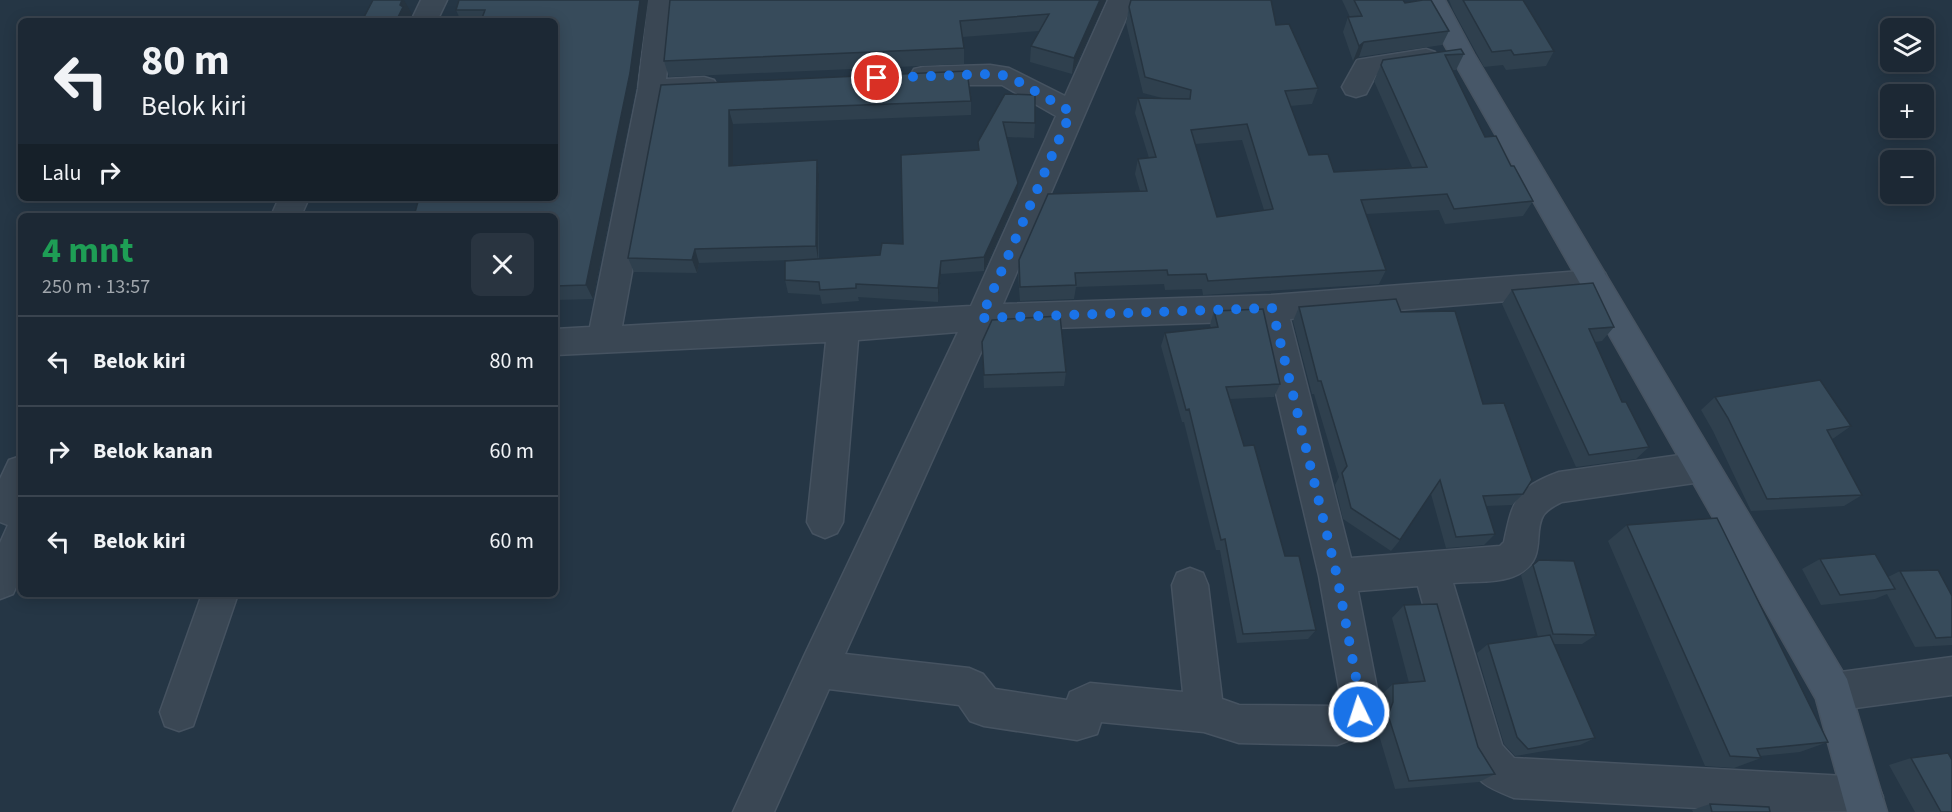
<!DOCTYPE html>
<html lang="id">
<head>
<meta charset="utf-8">
<style>
	body { margin:0; font-family:"Source Sans 3",sans-serif; background:#293440; color:#f1f3f6; height:100vh; display:flex; flex-direction:column; font-size:22px; white-space:nowrap }
	* { box-sizing:border-box; margin:0 }
	p { font-size:20px; color:#a0a6ac }
	.icon { flex:none; width:33px; height:33px; fill:none; stroke:currentColor; stroke-width:2; stroke-linecap:round; stroke-linejoin:round }
	.map { position:relative; flex:1; overflow:hidden }
	.drawer { position:absolute; left:18px; top:213px; width:540px; height:384px; display:flex; flex-direction:column; background:#1c2834; border-radius:9px; box-shadow:0 3px 15px #0003,0 0 0 2px #3a444f }
	.drawer>* { flex:none }
	.top-card { position:absolute; left:18px; top:18px; width:540px; height:183px; border-radius:9px; box-shadow:0 3px 15px #0003,0 0 0 2px #3a444f; background:#1c2834; color:#f1f3f6; overflow:hidden }
	.buttons { position:absolute; left:1880px; top:18px; display:grid; gap:12px }
	.buttons a { display:grid; place-items:center; width:54px; height:54px; border-radius:9px; background:#1c2834; box-shadow:0 3px 15px #0003,0 0 0 2px #3a444f; font-size:30px }
	.pin { position:absolute; display:grid; place-items:center; width:51px; height:51px; color:#fff; margin:-26px; border:3px solid #fff; border-radius:50%; box-shadow:0 2px 6px #0007 }
	.me { position:absolute; width:66px; margin:-33px; rotate:356deg; stroke-linejoin:round; filter:drop-shadow(0 0 4px #0008) }
	.turn { display:flex; align-items:center; gap:21px; height:126px; padding:0 24px; font-size:27px }
	.turn .icon { width:78px; height:78px; stroke-width:2.5 }
	.turn b { display:block; font-size:42px; line-height:51px }
	.then { display:flex; align-items:center; height:57px; padding:0 24px; background:#0003; gap:12px; font-size:22px }
	.round { display:grid; place-items:center; flex:none; width:63px; height:63px; border-radius:9px; background:#293440 }
	.summary { display:flex; align-items:center; justify-content:space-between; height:102px; padding:0 24px }
	h1 { font-size:36px; font-weight:700; line-height:45px; color:#1e9e55 }
	ul { padding:0; list-style:none }
	li { display:flex; align-items:center; gap:18px; height:90px; padding:0 24px; border-top:2px solid #3a444f }
	li div { flex:1 }
	li b { display:block; font-size:22px }
	li em { font-style:normal }
	.map>svg:first-child { display:block }
	.lines { fill:none; stroke-linecap:round; stroke-linejoin:round }
	.street-casing { stroke:#465361; stroke-width:3 }
	.secondary-casing { stroke:#465361; stroke-width:3 }
	.street { fill:#3a4754; fill-rule:evenodd }
	.secondary { fill:#475768; fill-rule:evenodd }
	.wall { fill:#2f404e; fill-rule:evenodd }
	.shaded-wall { fill:#263440 }
	.building { fill:#374b5b; stroke:#263440; stroke-width:1.5; fill-rule:evenodd }
	.route { stroke:#1a73e8; stroke-width:10; stroke-dasharray:0 18 }
</style>
</head>
<body>
<div class="map">
<svg width="1952" height="812" viewBox="0 0 1952 812">
	<rect width="100%" height="100%" fill="#253645"/>
	<g class="lines">
		<defs>
			<path id="street" d="M421 0H447L437 21H411Z
				M648 0H674L666 79 704 77 714 80 718 87 714 94 664 98 622 326 971 306 1056 116 1002 85H923L914 83 910 76 914 69 923 67 990 65 1009 68 1065 96 1108 0H1134L1003 304 1272 295 1594 270 1605 273 1609 282 1605 291 1594 294 1290 319 1351 558 1500 546 1504 542C1513 499 1516 488 1559 472L1701 452 1713 456 1718 467 1713 478 1701 482 1562 502C1556 505 1547 509 1543 516 1533 533 1547 559 1519 574 1500 584 1474 581 1453 583L1502 745 1514 758 1863 777 1877 783 1883 797 1877 811 1770 812 1514 798C1487 787 1477 784 1465 756L1418 586 1358 591 1379 699 1378 712 1373 726 1365 734 1337 745 1239 743 1204 732 1101 722 1097 734 1077 740 984 726 970 721 959 705 829 689 774 812H733L804 656 958 332 858 340 843 522 837 533 825 538 813 533 807 522 826 342 555 355V329L590 327 638 89ZM1259 321 1319 576 1341 699 1337 706 1239 705 1222 699 1208 585 1203 573 1190 568 1177 573 1172 585 1183 692 1090 683 1070 692 1067 700 995 689 983 674 969 668 845 654 991 330Z
				M1426 49 1435 52 1439 58 1435 64 1376 75 1366 94 1356 97 1346 94 1342 87 1357 60Z
				M279 198H309L301 216H271Z
				M21 456V576L13 594 0 599V543L8 525 0 522V479L9 460Z
				M202 594H238L193 726 179 731 165 726 160 712Z
				M1952 657V695L1833 711 1819 705 1814 692 1819 679 1833 673Z"/>
			<path id="secondary" d="M1419 0H1445L1474 54 1847 679 1887 812H1847L1816 699Z"/>
		</defs>
		<use href="#street" class="street-casing"/>
		<use href="#secondary" class="secondary-casing"/>
		<use href="#street" class="street"/>
		<use href="#secondary" class="secondary"/>
	</g>
	<path class="wall" d="M459 0H648L636 89 593 299 555 300V21H461L456 10Z
		M670 0H1106L1072 74 1030 62 1031 46 1039 31 962 37 964 48V64L669 77 664 61Z
		M1342 0H1403L1405 3 1449 31 1442 45 1359 57 1353 61 1343 32 1348 17H1350Z
		M1449 0H1523L1554 51 1546 66 1506 70 1503 65 1484 67 1453 10Z
		M1129 7 1276 25 1318 88 1312 104 1290 106 1309 155 1334 172 1412 167 1374 81 1383 60 1464 54 1456 70H1452L1485 137 1511 166 1533 201 1523 216 1445 224 1439 210 1366 214 1386 270 1379 284 1203 295 1202 289 1165 290 1164 284 1076 287 1074 299 1020 301 1018 274 1019 260 1140 191 1135 174 1138 159 1149 158 1135 113 1138 98H1162L1143 93 1126 23ZM1242 140 1264 210 1217 217 1195 144Z
		M661 85 971 101V115L733 124V165L817 160 819 174V259L880 255 903 244 978 150 1005 94 1035 123 1034 138 1007 137 1017 197 984 271 941 274 938 302 858 297 859 301 822 304 820 295 788 293 785 280 789 260 699 263 697 273 634 272 628 258Z
		M1512 290 1614 327 1602 341 1595 342 1622 402 1649 447 1636 459 1576 467 1502 304Z
		M1299 307 1401 312 1483 404 1523 494 1512 505 1486 506 1495 534 1484 545 1446 548 1431 494 1400 540 1391 551 1343 519 1335 485 1339 477 1314 394H1312L1293 321Z
		M1214 311 1280 384 1274 397 1230 399 1244 446 1285 556 1316 630 1308 639 1237 643 1220 550H1216L1184 422H1182L1161 346 1165 333 1211 328 1210 325Z
		M982 342 1066 372 1064 386 984 388Z
		M1715 397 1851 426 1834 438 1832 439 1862 495 1844 506 1751 511 1713 431 1701 410Z
		M1627 525 1828 742 1800 752 1760 756 1761 758 1734 768 1705 766 1608 541Z
		M1820 559 1888 577 1900 571 1952 596V645L1915 647 1887 594 1875 599 1821 605 1802 569Z
		M1533 565 1596 635 1582 644H1554L1595 738 1580 745 1515 756 1504 744 1477 653 1488 644 1538 637 1521 575Z
		M1404 605 1478 747 1495 774 1479 782 1395 789 1376 725 1380 712 1381 695 1393 684 1409 683 1392 618Z
		M1911 758 1952 812H1915L1889 765Z
		M1710 804 1770 812H1693L1692 810Z"/>
	<path class="shaded-wall" d="M402 0H404L412 14 410 19 411 21H396Z
		M640 0H648L636 89 593 299 586 285Z
		M1100 0H1106L1072 74 1074 58Z
		M1364 42 1359 57 1353 61 1359 46Z
		M729 110 733 124V180L729 166Z
		M817 160 819 174 818 260 816 246Z
		M1018 183 1017 197 984 271V257Z
		M695 249 699 263 697 273 692 260Z
		M941 261V274L938 302V288Z"/>
	<path class="building" d="M373 0H402L400 5 403 7 396 21H362Z
		M459 0H640L630 73 586 285 555 286V216H414L419 198H555V21H481L485 10H456Z
		M670 0H1100L1074 58 1031 46 1049 14 960 21 964 48 664 61Z
		M1131 0H1271L1276 25 1289 24 1318 88 1285 91 1309 155 1328 154 1334 172 1427 167 1381 65 1383 60 1461 49 1464 54 1445 55 1485 137 1496 136 1511 166H1514L1533 201 1454 209 1447 194 1361 200 1386 270 1208 281 1206 274 1168 275 1167 270 1075 273 1076 285 1020 287 1019 260 1048 194 1147 191 1138 159 1156 157 1138 98 1190 99 1191 90 1145 77 1129 7ZM1247 124 1273 209 1217 217 1191 130Z
		M1354 0H1403L1405 3 1423 0H1431L1449 31 1364 42 1359 46 1348 17 1362 16Z
		M1463 0H1523L1554 51 1514 55 1511 50 1492 52Z
		M967 71 971 101 729 110V166L817 160 816 246 695 249 692 260 628 258 661 85Z
		M1005 94 1035 95V123L1003 122 1018 183 984 257 941 261 938 288 856 284V288L820 290 819 282 785 280V261L880 255 882 243 903 244 901 155 979 150 978 142Z
		M1593 283 1614 327 1589 329 1622 402H1626L1649 447 1589 455 1512 290Z
		M1396 299 1401 312 1455 311 1483 404 1504 403 1532 480 1523 494 1483 496 1495 534 1456 537 1440 480 1400 540 1351 508 1342 473 1347 466 1321 381H1318L1299 307Z
		M1263 309 1280 384 1226 387 1244 446 1254 445 1285 556H1299L1316 630 1243 634 1225 539 1221 540 1189 409 1186 410 1165 333 1218 327 1214 311Z
		M1060 316 1066 372 984 375 982 342 992 320Z
		M1820 380 1851 426 1827 430 1862 495 1767 499 1728 418 1715 397Z
		M1717 518 1828 742 1757 749 1761 758 1730 756 1627 525Z
		M1875 554 1895 589 1840 595 1820 559Z
		M1539 560 1574 561 1596 635 1553 634 1533 565Z
		M1938 570 1952 596V637L1936 638 1900 571Z
		M1437 604 1478 747 1495 774 1409 781 1388 715 1393 702V684L1425 681 1404 605Z
		M1550 635 1595 738 1528 749 1517 737 1488 644Z
		M1948 753 1952 760V812H1941L1911 758Z
		M1710 804 1769 807 1770 812H1712Z"/>
	<g class="lines">
		<path class="route" d="M877 78 990 74 1009 76 1071 112 981 318 1272 308 1337 576 1360 699 1359 712"/>
	</g>
</svg>
<div class="buttons">
<a><svg class="icon" aria-label="layers" viewBox="0 0 24 24"><path d="M12 4l9 5-9 5-9-5zM3 14l9 5 9-5"/></svg></a>
<a>+</a>
<a>−</a>
</div>
<div class="pin" style="left:877px;top:78px;background:#d93025"><svg class="icon" aria-label="arrive" viewBox="0 0 24 24"><path d="M6 21V4h12l-3 4 3 4H6"/></svg></div>
<svg class="me" style="left:1359px;top:712px" viewBox="-20 -20 40 40"><circle r="17" fill="#1a73e8" stroke="#fff" stroke-width="3"/><path d="M0-11L8 9 0 5-8 9z" fill="#fff"/></svg>
<div class="top-card">
<div class="turn"><svg class="icon" aria-label="left" viewBox="0 0 24 24"><path d="M17 20v-9H6M10 6l-5 5 5 5"/></svg><div><b>80 m</b>Belok kiri</div></div>
<div class="then">Lalu<svg class="icon" aria-label="right" viewBox="0 0 24 24"><path d="M7 20v-9h11M14 6l5 5-5 5"/></svg></div>
</div>
<section class="drawer">
<div class="summary"><div><h1>4 mnt</h1><p>250 m · 13:57</p></div><a class="round"><svg class="icon" aria-label="close" viewBox="0 0 24 24"><path d="M6 6l12 12M18 6L6 18"/></svg></a></div>
<ul>
<li><svg class="icon" aria-label="left" viewBox="0 0 24 24"><path d="M17 20v-9H6M10 6l-5 5 5 5"/></svg><div><b>Belok kiri</b></div><em>80 m</em></li>
<li><svg class="icon" aria-label="right" viewBox="0 0 24 24"><path d="M7 20v-9h11M14 6l5 5-5 5"/></svg><div><b>Belok kanan</b></div><em>60 m</em></li>
<li><svg class="icon" aria-label="left" viewBox="0 0 24 24"><path d="M17 20v-9H6M10 6l-5 5 5 5"/></svg><div><b>Belok kiri</b></div><em>60 m</em></li>
</ul>
</section>
</div>
</body>
</html>
